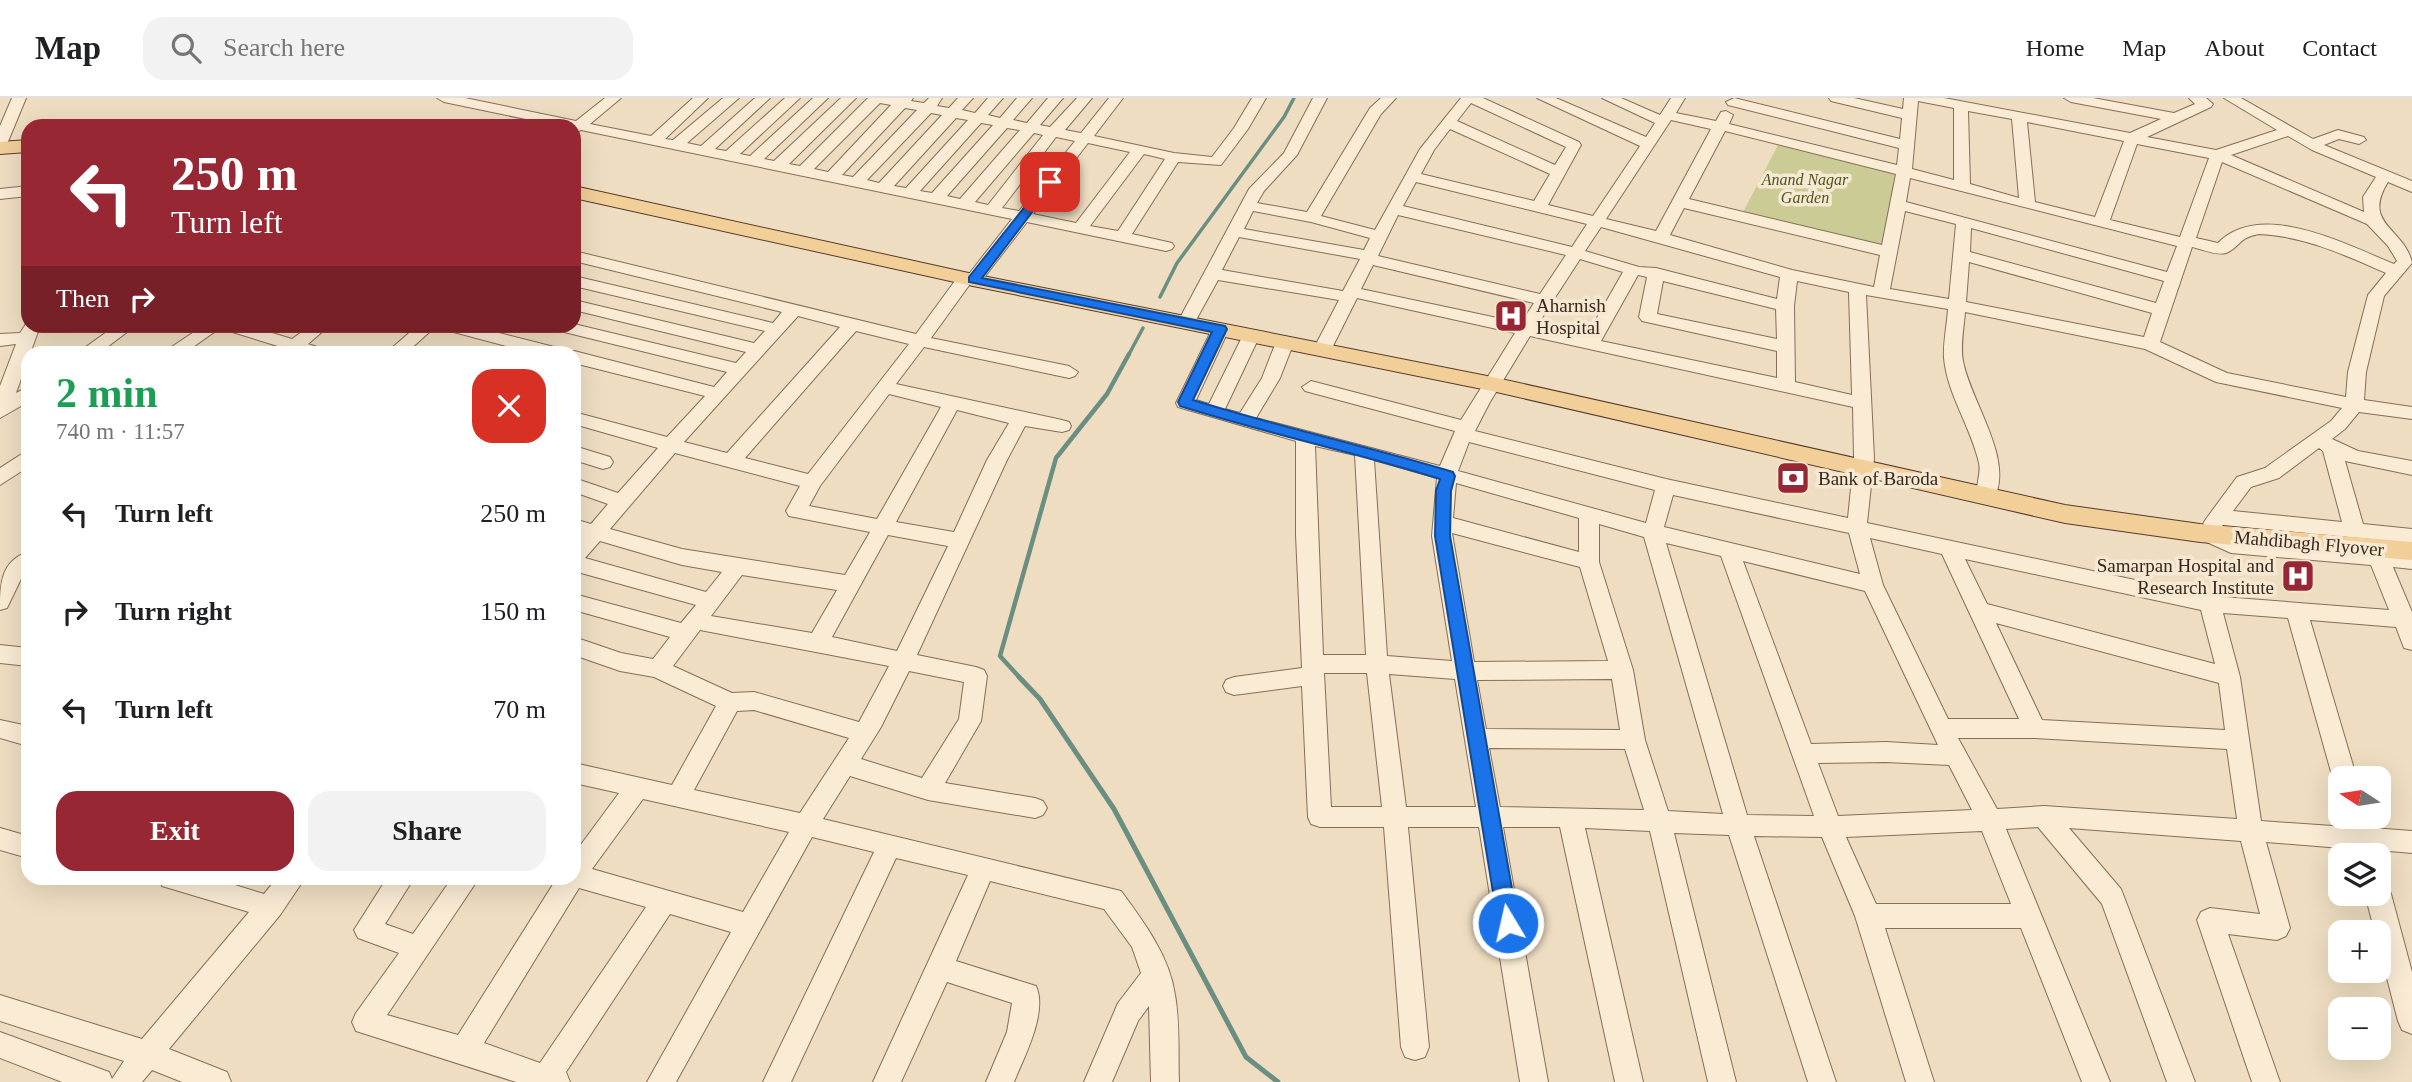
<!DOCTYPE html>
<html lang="en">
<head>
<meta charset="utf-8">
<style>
	body { margin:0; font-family:Georgia,serif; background:#f2f2f2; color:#202124; height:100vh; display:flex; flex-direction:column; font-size:26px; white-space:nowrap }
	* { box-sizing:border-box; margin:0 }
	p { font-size:23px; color:#757577 }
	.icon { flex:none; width:38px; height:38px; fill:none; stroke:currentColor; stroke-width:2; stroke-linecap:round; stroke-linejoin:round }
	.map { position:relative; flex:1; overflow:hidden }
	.side { position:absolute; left:21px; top:248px; width:560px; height:539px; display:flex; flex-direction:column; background:#fff; border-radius:21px; box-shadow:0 7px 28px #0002 }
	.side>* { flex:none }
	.banner { position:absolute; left:21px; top:21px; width:560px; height:214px; border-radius:21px; box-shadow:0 7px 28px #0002; background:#972833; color:#fff; overflow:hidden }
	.needle { width:46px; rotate:282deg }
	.buttons { position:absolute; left:2328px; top:668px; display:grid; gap:14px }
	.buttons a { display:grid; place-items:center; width:63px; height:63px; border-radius:14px; background:#fff; box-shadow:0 7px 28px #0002; font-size:35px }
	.pin { position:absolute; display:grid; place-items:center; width:60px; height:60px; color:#fff; margin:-30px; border-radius:14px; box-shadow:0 4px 10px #0006 }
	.me { position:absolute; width:77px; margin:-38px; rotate:351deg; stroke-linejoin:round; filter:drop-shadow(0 0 5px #0008) }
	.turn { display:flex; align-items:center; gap:24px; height:147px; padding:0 35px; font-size:32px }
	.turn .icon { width:91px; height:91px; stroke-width:2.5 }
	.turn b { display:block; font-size:49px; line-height:60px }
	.then { display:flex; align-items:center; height:66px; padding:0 35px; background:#0003; gap:14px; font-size:26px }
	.round { display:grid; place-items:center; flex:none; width:74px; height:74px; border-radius:21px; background:#f2f2f2 }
	.head { display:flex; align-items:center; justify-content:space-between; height:119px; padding:0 35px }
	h1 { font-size:42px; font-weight:800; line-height:52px; color:#1e9e55 }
	.cta { display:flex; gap:14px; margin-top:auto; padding:14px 35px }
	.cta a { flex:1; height:80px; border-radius:21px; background:#972833; color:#fff; font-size:28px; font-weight:800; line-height:80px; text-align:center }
	.cta a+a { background:#f2f2f2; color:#202124 }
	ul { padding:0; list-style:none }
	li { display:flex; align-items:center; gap:21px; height:98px; padding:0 35px }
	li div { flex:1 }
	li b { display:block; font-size:26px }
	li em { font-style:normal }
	header { display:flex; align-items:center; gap:42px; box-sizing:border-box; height:98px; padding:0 35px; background:#fff; border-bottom:2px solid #e0e0e0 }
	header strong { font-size:33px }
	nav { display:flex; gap:38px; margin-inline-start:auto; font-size:24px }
	.search { width:490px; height:63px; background:#f2f2f2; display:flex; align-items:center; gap:18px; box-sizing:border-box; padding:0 24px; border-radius:21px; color:#757577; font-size:26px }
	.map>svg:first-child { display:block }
	.green { fill:#cbcc95 }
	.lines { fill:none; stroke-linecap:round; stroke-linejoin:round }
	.stream-far2 { stroke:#6b8e82; stroke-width:3.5 }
	.stream-far1 { stroke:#6b8e82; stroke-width:4.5 }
	.stream { stroke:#6b8e82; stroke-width:5 }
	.minor-casing { stroke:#886d58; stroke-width:2 }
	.major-casing { stroke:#553c2d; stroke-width:2 }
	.minor { fill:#f9ebd4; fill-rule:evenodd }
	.major { fill:#f2ce98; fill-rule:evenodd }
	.route { fill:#1a73e8; stroke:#114b97; stroke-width:2 }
	.labels { text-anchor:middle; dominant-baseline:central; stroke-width:7; stroke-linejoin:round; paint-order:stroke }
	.far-park-label { font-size:16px; font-style:italic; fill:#4c5423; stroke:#f6e8d1 }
	.poi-label { font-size:19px; fill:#37271d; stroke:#f6e8d1; text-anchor:start }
	.street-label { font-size:19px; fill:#37271d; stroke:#f6e8d1 }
</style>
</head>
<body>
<header>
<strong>Map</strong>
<div class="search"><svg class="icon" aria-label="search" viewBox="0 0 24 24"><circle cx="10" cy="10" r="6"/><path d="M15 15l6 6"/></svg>Search here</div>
<nav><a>Home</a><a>Map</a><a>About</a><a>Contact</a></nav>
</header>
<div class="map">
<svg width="2412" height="984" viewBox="0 0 2412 984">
	<rect width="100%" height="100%" fill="#eeddc1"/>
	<path class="green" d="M1781 41 1904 74 1889 154 1741 118Z"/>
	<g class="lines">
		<path class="stream-far2" d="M1160 199 1177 165 1284 19 1294 0
			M1128 258 1143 230"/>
		<path class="stream-far1" d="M1021 581 1000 558 1056 360 1107 296 1129 256"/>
		<path class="stream" d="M1019 579 1040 601 1114 711 1246 959 1278 984"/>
		<defs>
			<path id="minor" d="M12 0H26L7 46 0 50V28Z
				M437 0H465L576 23 605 0H621L590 26 651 38 693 0H708L665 41 673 42 723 0H739L687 45 701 48 755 0H770L715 51 726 53 785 0H800L740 56 750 58 813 0H828L764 61 774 63 841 0H856L789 66 800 68 868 0H913L911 3 924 5 929 0H942L937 8 949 10 958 0H973L962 12 975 15 988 0H1003L988 17 1000 20 1017 0H1032L1013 22 1027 25 1048 0H1063L1040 27 1050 29 1077 0H1092L1065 32 1081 35 1109 0H1123L1094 38 1174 55 1212 59 1234 30 1252 0H1266L1248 31 1221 67 1178 64 1132 136 1172 145 1174 148 1172 151 1166 153 1027 124 979 186H970L931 240 1069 268 1078 274 1075 278 1069 280 924 249 896 286 1062 322 1069 324 1071 328 1069 332 1062 334 1025 328 1007 362 917 557 976 569 984 572 987 578 981 623 945 685 1035 700 1043 703 1047 710 1043 717 1035 720 928 702 850 678 823 721 1121 793C1144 824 1170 859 1175 897 1180 925 1178 956 1179 984H1151L1149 908 1138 923 1112 984H1084L1118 905 1141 875 1132 849 1104 811 990 783 956 863 1036 888C1048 915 1024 959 1014 984H986L1007 934 1012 905 947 884 901 984H873L968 777 896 760 791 984H763L874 754 812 739 676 984H647L731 834 670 816 566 974 570 984H516L356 933 352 924 356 915 399 855 358 840 354 832 387 780H414L385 826 413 836 452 780H479L387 917 458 937 557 780H574V756L619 695 574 685V665L672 687 716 608 654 579 620 573 574 557V539L621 555 653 561 670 539 574 512V496L681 525 696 507 574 473V445L581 437 574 435V421L591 426 608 406 574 394V380L618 395 658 350 574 326V314L667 339 705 298 574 265V256H537L446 232 444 228H471L566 252 568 255 574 253 714 289 727 274 556 232 553 228 574 226 736 265 746 254 574 212V202L754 245 765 233 574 188V178L773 225 782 214 574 163V153L916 236 960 176H969L1012 121 581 32 574 35V28H559L444 4ZM880 5 891 7 828 74 814 71ZM905 10 917 12 853 79 842 77ZM931 15 942 17 879 85 867 82ZM956 20 968 22 906 90 894 88ZM981 25 993 27 932 95 920 93ZM1007 30 1020 32 960 101 947 98ZM1034 35 1043 37 988 107 975 104ZM1056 39 1075 43 1019 113 1002 110ZM1088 45 1130 54 1076 125 1033 116ZM1144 56 1165 61 1118 133 1090 128ZM798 218 840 229 727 355 684 344ZM856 233 909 246 808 376 745 360ZM889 296 941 309 877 421 809 408 820 388ZM957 312 1009 325 987 362 954 434 896 424ZM675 355 800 388 786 413 789 418 870 434 845 477 682 451 610 431ZM888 437 948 448 897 553 832 539ZM600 443 682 467 722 474 706 494 585 460ZM742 477 837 492 812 535 711 518ZM700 532 889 568 859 624 754 594 732 595 673 568ZM909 573 964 584 959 621 922 680 861 661 881 629ZM754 612 849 640 800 715 694 692 737 613ZM643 701 789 734 743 814 592 771ZM579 790 646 809 540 965 484 945Z
				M1313 0H1327L1297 57 1264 93 1257 105 1307 114 1370 10 1381 0H1396L1381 16 1321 118 1375 132 1420 51 1461 0H1483L1579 44 1581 47 1548 107 1593 118 1640 48 1537 0H1556L1646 39 1655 25 1602 0H1621L1660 17 1671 0H1685L1676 15 1716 23 1721 14 1726 13 1733 17 1729 26 1897 67 1899 50 1728 7 1726 4 1734 0 1900 41 1902 20 1831 3 1829 0H1854L1903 11 1904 0H1944L2130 35 2161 21 2071 4 2064 0H2093L2174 15 2195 6 2189 0H2206L2213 6 2211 9 2147 39 2216 52 2277 32 2224 0H2241L2313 41 2338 32 2364 39 2366 42 2359 46 2339 41 2324 47 2412 83V94L2388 84C2361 127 2405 130 2412 165L2384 198 2366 274 2364 302 2412 309V321L2359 314 2345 331 2332 341 2358 353 2412 363V377L2345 363 2363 426 2412 431V445L2223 427 2217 432 2234 441 2412 455V471L2393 469 2412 514V552L2404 550 2396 529 2310 522 2357 681H2340V689L2333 681 2288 520 2223 515 2240 579 2261 723 2347 729 2345 719H2369L2372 730 2412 733V755L2378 752V760V758H2355L2353 751 2266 744 2290 830 2286 838 2277 842 2228 836 2280 984H2252L2197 822 2201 814 2210 810 2260 816 2241 743 2069 730 2121 791 2195 984H2167L2102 806 2038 729 2006 731 2110 984H2082L2021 830H1885L1934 984H1906L1855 818 1822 739 1754 738 1836 984H1808L1729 737 1674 735 1736 984H1708L1650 733 1585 730 1643 984H1615L1560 729H1503L1548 984H1520L1479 729H1408L1429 949 1425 959 1415 962 1405 959 1401 949 1384 729H1320L1311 726 1308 719 1302 588 1234 597 1226 594 1223 588 1226 582 1234 579 1302 570 1296 437V343L1178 309 1176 305 1214 227 1220 226 1229 231 1196 302 1209 306 1245 233 1251 232 1260 237 1225 311 1240 315 1262 280 1276 244 1285 238 1294 244 1280 280 1256 320 1440 368 1455 333 1305 293 1302 289 1311 283 1461 322 1515 235 1357 200 1331 252 1322 258 1313 252 1339 202 1218 182 1196 222H1184L1181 218 1249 91 1284 55ZM1918 3 1954 10V82L1912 71ZM1471 5 1566 49 1555 67 1457 23ZM1968 13 2012 21 2019 100 1970 86ZM1671 22 1711 31 1656 133 1606 121ZM2027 24 2124 43 2095 119 2035 104ZM1450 31 1550 76 1534 103 1421 76 1434 52ZM1725 33 1896 76 1882 147 1689 101ZM2288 38 2312 52 2376 79 2363 99 2364 114 2231 57ZM2137 46 2209 60 2180 139 2110 122ZM2222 64 2367 126 2388 148 2397 163 2394 166C2347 147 2261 101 2218 145L2196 140ZM1910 80 2177 148 2167 174 1906 104ZM1416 84 1587 126 1572 149 1403 108ZM1684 110 1880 157 1874 189 1792 172 1670 137ZM1253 113 1311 124 1370 140 1364 152 1244 131ZM1905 113 1956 126 1949 201 1890 191ZM1398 117 1566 157 1540 196 1378 158ZM1601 129 1780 179 1777 201 1656 170 1639 169 1585 153ZM1971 130 2164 183 2156 205 1970 154ZM2259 136C2304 138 2345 157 2386 175L2368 197 2348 274 2346 299 2227 275 2160 244 2192 149C2201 151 2217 158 2226 155 2239 150 2239 139 2259 136ZM1239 139 1360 161 1343 193 1222 172ZM1580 161 1623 174 1586 239 1536 229ZM1969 164 2152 215 2144 239 1966 204ZM1373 167 1534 205 1521 225 1361 191ZM1638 177 1647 179 1639 219 1642 223 1777 253V280L1601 243ZM1663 183 1776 211 1777 241 1657 216ZM1797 183 1849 194 1852 297 1795 284 1794 208ZM1866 197 1948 211C1947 227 1943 245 1944 260 1947 296 1971 329 1979 365 1982 377 1973 391 1979 402H1993C2016 363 1970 303 1963 263 1960 248 1964 229 1965 214L2145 251 2216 284 2342 310 2331 323 2265 370 2237 379 2206 421 2203 426 2205 429 2197 436 2200 441 2231 455 2371 467 2389 512 2210 498 1867 425 1874 360ZM1530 238 1853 309 1854 360 1848 420 1666 381 1475 333 1490 304ZM1469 344 1655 392 1646 425 1458 373ZM1315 348 1355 357 1366 557H1323ZM2319 350 2323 353 2342 424 2233 413 2251 389 2279 380ZM1374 362 1437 380 1432 438 1452 563 1387 558ZM1456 385 1579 420V454L1453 420ZM1673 397 1849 435 1860 476 1664 429ZM1599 426 1644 439 1723 716 1668 713 1645 642 1633 572 1599 464ZM1452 435 1580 469 1608 563 1474 564ZM1870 440 1942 456 2019 621H1948L1883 487ZM1666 445 1721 458 1814 718 1747 717ZM1965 461 2201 512 2215 566 1987 506ZM1743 463 1865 493 1938 647 1886 644 1811 646ZM1996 525 2219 585 2225 632 2042 622ZM1324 575H1367L1382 709H1331ZM1389 576 1455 581 1476 709H1406ZM1612 581 1620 632 1486 631 1477 582ZM1958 640H2035L2227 651 2237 721 2044 708 1997 711ZM1489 650 1625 651 1644 712 1500 709ZM1886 664 1949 667 1972 712 1838 718 1818 665ZM1982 733 2011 806H1876L1846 739Z
				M28 88V98L0 101V91Z
				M28 223V228H40L16 295 28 289V304L0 320V288L16 246 0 248V236L20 235Z
				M115 228H135L98 256H76Z
				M203 228H223L183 256H161Z
				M223 228H249L292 241 310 228H329L308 246 326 252 329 256H278L281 249 226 232Z
				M417 228H436L405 256H385Z
				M574 348 610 359 613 364 610 369 603 371 574 362Z
				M28 352V369L0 387V370Z
				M28 454V474L21 481 7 510 0 512C0 488 0 463 28 454Z
				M0 547 28 550V568L0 565Z
				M0 622 28 628V648L0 640Z
				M0 730 28 738V760L0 752Z
				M159 780H212L264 796 277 780H305L280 817 169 951 227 974 231 984H182L152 972 142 984H62L0 960V934L109 974 112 981 124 963 0 923V897L142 941 249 814 162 788Z
				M2378 785 2387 788 2391 796 2412 874V936L2402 932 2398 923 2378 845V835H2375L2365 796H2378Z"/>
			<path id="major" d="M236 23H293L302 28H227Z
				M28 42V54L0 56V44Z
				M574 88 973 176 1492 279 2065 407 2200 426 2412 444V462L2200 444 2065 425 1492 293 973 188 574 100Z"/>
		</defs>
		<use href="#minor" class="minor-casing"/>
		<use href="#major" class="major-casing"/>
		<use href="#minor" class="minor"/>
		<use href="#major" class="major"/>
	</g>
	<path class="route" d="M1046 82 1055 84 982 180 1225 228 1227 231 1193 302C1279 329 1367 348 1453 374L1455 378 1451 393 1450 438 1518 825 1515 832 1508 834 1501 832 1498 825 1435 438 1436 393 1440 381C1353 354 1266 335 1180 308L1178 304 1212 234 969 184V179Z"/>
	<defs>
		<symbol id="hospital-square" viewBox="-11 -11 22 22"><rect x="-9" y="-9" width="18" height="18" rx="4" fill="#972833" stroke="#f6e8d1"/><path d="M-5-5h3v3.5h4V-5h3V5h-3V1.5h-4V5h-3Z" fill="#fff"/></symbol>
		<symbol id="bank-square" viewBox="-11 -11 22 22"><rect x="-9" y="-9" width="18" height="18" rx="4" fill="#972833" stroke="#f6e8d1"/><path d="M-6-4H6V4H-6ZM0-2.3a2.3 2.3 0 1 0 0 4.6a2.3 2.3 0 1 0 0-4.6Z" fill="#fff"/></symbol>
	</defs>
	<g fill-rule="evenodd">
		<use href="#hospital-square" x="1492" y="199" width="38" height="38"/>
		<use href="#bank-square" x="1774" y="361" width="38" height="38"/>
		<use href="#hospital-square" x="2279" y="459" width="38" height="38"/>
	</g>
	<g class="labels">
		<g class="far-park-label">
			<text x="1805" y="81">Anand Nagar<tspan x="1805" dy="18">Garden</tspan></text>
		</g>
		<g class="poi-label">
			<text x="1536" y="207">Aharnish<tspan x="1536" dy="22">Hospital</tspan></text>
			<text x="1818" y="380">Bank of Baroda</text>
			<text x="2274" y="467" text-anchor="end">Samarpan Hospital and<tspan x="2274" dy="22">Research Institute</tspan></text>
		</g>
		<g class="street-label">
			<text transform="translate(2309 445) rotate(5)">Mahdibagh Flyover</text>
		</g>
	</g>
</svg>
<div class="buttons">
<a><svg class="needle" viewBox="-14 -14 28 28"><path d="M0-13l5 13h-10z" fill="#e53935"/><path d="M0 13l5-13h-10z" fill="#757577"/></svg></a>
<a><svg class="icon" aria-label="layers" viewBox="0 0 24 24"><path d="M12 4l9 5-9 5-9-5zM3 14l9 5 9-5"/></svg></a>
<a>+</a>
<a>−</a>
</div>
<div class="pin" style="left:1050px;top:84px;background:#d93025"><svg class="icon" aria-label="arrive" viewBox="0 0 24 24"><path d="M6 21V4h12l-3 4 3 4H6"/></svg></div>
<svg class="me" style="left:1508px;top:825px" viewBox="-20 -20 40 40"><circle r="17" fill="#1a73e8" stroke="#fff" stroke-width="3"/><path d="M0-11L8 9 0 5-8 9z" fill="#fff"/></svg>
<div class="banner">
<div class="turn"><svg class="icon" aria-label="left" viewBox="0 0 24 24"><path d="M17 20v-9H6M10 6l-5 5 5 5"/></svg><div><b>250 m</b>Turn left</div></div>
<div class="then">Then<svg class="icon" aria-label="right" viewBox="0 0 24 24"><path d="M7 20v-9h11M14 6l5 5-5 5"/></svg></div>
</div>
<section class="side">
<div class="head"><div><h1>2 min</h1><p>740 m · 11:57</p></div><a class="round" style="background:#d93025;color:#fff"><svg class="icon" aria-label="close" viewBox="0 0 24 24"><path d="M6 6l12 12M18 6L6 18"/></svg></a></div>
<ul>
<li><svg class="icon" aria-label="left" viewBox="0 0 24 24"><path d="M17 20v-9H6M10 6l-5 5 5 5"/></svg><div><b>Turn left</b></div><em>250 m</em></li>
<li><svg class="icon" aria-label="right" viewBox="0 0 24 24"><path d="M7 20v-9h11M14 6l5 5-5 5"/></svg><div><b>Turn right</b></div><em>150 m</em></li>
<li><svg class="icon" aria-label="left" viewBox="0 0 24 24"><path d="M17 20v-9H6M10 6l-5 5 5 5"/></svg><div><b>Turn left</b></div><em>70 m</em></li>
</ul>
<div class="cta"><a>Exit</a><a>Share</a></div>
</section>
</div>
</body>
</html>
